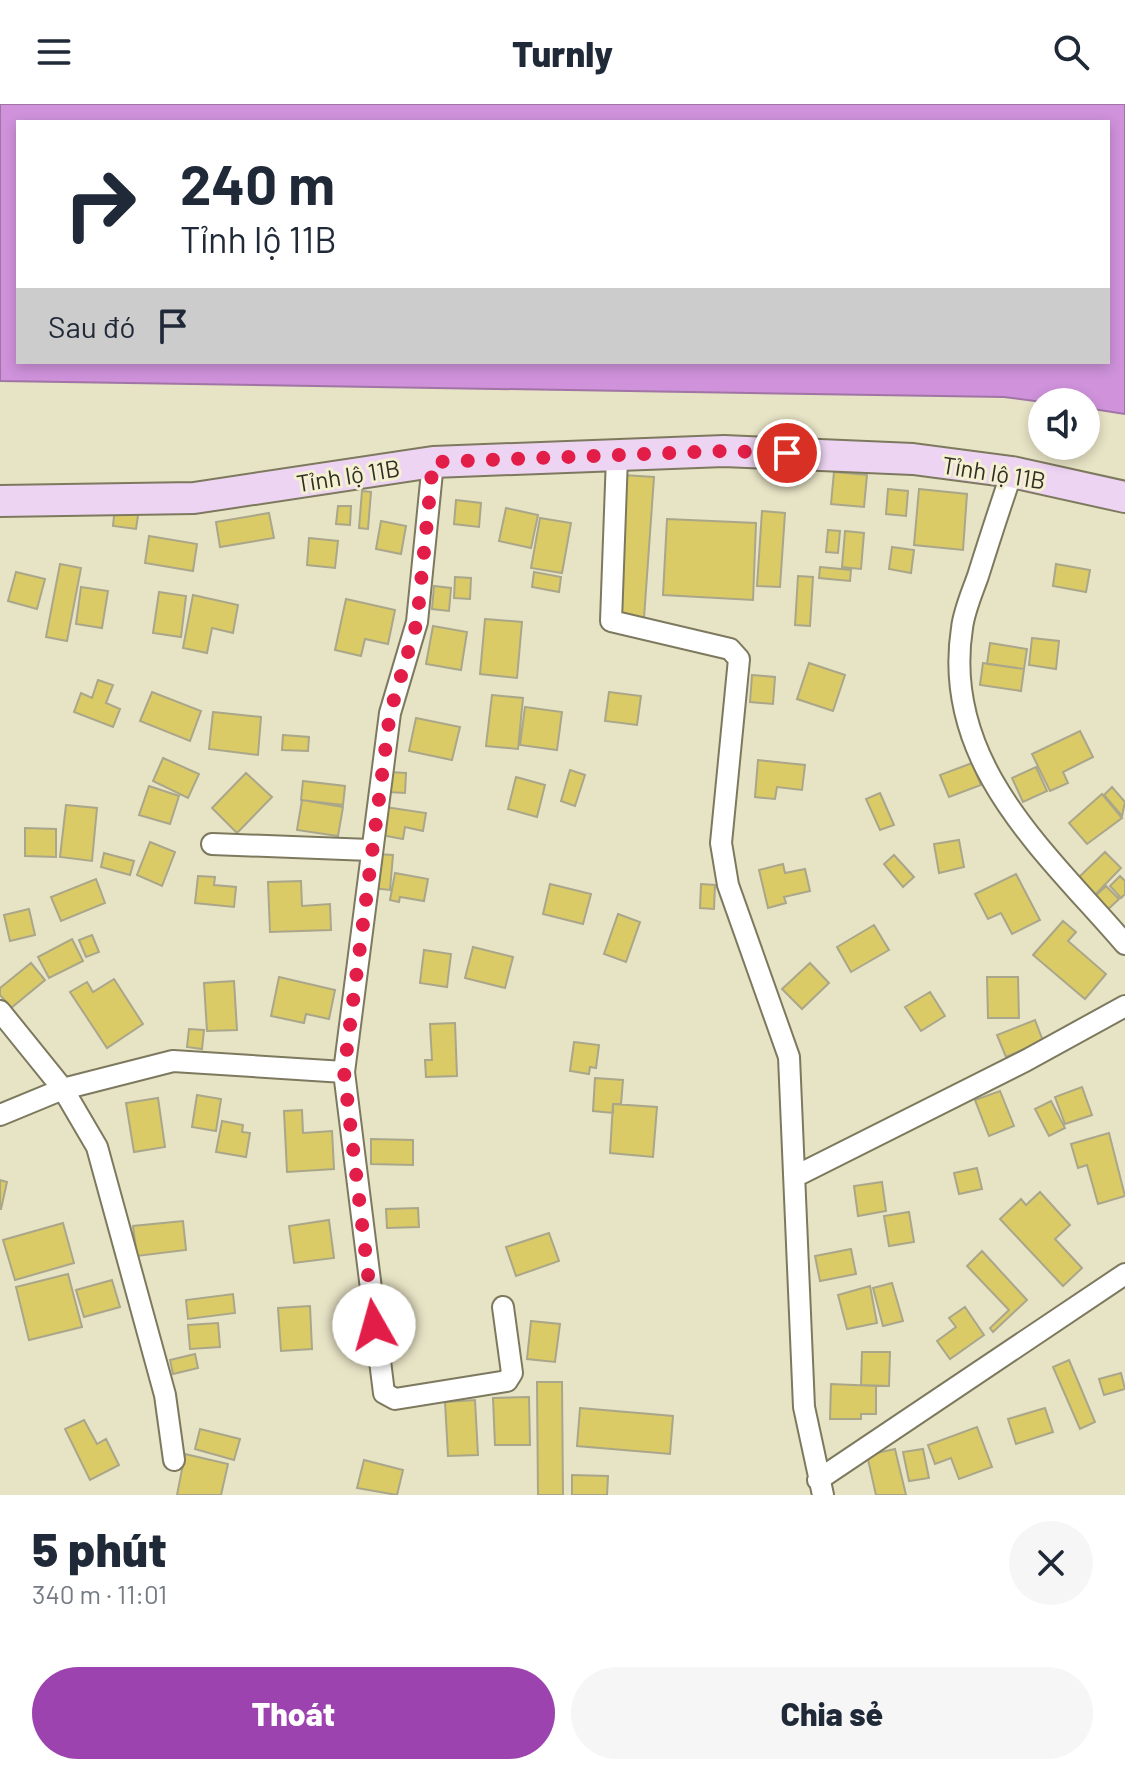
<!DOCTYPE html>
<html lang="vi">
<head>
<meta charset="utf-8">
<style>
	body { margin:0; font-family:Barlow,sans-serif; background:#f6f6f7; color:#1f2937; height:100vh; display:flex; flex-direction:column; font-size:30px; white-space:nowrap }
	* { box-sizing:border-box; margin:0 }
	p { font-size:26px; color:#747a83 }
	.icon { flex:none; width:44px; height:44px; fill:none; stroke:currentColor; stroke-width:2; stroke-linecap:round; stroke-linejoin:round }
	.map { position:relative; height:1391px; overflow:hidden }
	.details { display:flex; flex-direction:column; background:#fff; flex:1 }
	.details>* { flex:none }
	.banner { position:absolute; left:16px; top:16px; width:1094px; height:244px; border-radius:0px; box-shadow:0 4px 12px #0003; background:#fff; color:#1f2937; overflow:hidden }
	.fabs { position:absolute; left:1028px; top:284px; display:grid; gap:16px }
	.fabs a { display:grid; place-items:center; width:72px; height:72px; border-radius:50%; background:#fff; box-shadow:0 4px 12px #0003; font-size:40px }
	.pin { position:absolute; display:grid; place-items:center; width:68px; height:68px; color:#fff; margin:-34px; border:4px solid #fff; border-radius:50%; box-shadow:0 2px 8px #0007 }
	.me { position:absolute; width:88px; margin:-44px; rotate:353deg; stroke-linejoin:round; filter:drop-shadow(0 0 6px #0008) }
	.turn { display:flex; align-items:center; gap:28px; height:168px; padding:0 32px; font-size:36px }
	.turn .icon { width:104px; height:104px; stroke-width:2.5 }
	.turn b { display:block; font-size:56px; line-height:68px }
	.then { display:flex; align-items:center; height:76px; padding:0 32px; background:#0003; gap:16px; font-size:30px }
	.round { display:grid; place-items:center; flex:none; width:84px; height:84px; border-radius:42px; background:#f6f6f7 }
	.headline { display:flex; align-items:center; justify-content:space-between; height:136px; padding:0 32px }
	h1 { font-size:48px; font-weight:800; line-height:60px }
	.primary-button { display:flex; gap:16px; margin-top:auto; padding:16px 32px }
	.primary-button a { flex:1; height:92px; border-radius:48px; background:#9d43af; color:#fff; font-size:32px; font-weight:800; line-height:92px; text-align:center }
	.primary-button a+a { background:#f6f6f7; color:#1f2937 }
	header { display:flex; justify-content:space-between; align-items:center; height:104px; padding:0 32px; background:#fff; font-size:36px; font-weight:800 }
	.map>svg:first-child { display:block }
	.water { fill:#cf92db; stroke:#a074a4; stroke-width:2; fill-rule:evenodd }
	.building { fill:#dbcb66; stroke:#aaa68a; stroke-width:2 }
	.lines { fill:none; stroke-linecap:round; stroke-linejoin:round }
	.minor-casing { stroke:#7d795e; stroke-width:24 }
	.secondary-casing { stroke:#7d795e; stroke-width:34 }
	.minor { stroke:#fff; stroke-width:20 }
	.secondary { stroke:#edd4f2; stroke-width:30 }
	.route { stroke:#e11d48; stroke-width:14; stroke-dasharray:0 25.2 }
	.labels { text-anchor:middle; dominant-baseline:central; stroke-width:6; stroke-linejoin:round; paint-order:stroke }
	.street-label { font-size:24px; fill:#312f24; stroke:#f4f0d2 }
</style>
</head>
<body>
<header><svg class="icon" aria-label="menu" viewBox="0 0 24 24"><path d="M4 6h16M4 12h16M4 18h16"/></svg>Turnly<svg class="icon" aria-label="search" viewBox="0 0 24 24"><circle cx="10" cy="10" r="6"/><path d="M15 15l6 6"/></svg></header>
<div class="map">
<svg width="1125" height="1391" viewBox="0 0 1125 1391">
	<rect width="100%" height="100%" fill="#e7e3c5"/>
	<path class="water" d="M0 0H1125V310L1086 304V298H1042L1004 293 0 277ZM18 18H1108V258H18Z"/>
	<path class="building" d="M834 368 867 371 864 403 831 400Z
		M623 371 654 373 644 514 613 512Z
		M888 385 908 387 906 412 886 410Z
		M919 385 967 390 963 446 914 441Z
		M362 387 371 388 368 425 359 424Z
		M456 396 481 399 479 423 454 420Z
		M115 402 139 405 136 425 113 422Z
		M338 402H351L350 421 336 420Z
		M506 404 538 411 531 444 499 437Z
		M762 407 785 409 780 483 757 482Z
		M269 409 274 434 220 443 216 418Z
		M540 414 571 419 562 469 531 464Z
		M667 415 756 419 753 496 663 491Z
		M381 417 406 422 401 450 376 445Z
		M828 426 840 427 838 449 826 448Z
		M845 427 864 429 861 465 842 463Z
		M149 432 197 440 193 467 145 459Z
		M309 434 338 437 335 464 307 461Z
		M892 443 914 446 911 469 889 465Z
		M60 460 81 464 67 537 46 533Z
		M1056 460 1090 466 1086 488 1053 482Z
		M820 463 851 466 850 477 819 474Z
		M16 468 45 475 37 505 8 497Z
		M534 468 561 473 559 488 532 483Z
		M798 472 813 473 810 522 795 521Z
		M455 473 471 474 470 495 454 494Z
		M434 482 451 484 449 507 432 505Z
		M81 483 108 487 102 524 76 520Z
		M159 488 186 492 181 533 153 529Z
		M193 491 238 501 233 529 212 524 207 549 183 544Z
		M346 495 395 506 388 540 365 535 361 552 335 546Z
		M485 515 522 518 517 574 480 570Z
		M433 522 467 528 461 566 426 560Z
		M1032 534 1059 537 1056 565 1029 561Z
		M990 539 1027 545 1024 565 987 560Z
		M809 559 845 571 833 607 797 595Z
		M983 559 1024 565 1021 587 980 581Z
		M752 571 775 573 773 600 750 598Z
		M98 576 113 581 106 599 120 605 113 623 74 608 81 589 92 594Z
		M152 588 201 607 190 637 140 617Z
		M609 588 641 592 637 621 605 617Z
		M492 591 523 594 518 645 486 642Z
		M525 603 562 608 557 646 520 641Z
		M213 608 261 613 258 651 209 645Z
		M416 614 460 623 452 656 409 647Z
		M1080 627 1093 653 1063 668 1068 679 1050 687 1032 650Z
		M283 631 309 633 308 647 282 646Z
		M163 654 199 670 188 694 153 677Z
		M758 656 805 661 802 686 777 683 775 695 755 693Z
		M972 659 981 681 949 693 940 671Z
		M1036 663 1047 687 1023 698 1012 674Z
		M570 666 585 671 575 702 561 697Z
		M389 668 406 669 405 689 388 688Z
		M246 669 272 693 237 729 212 704Z
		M516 673 545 681 537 713 508 705Z
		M303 677 345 682 343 701 301 696Z
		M149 682 179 692 170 720 139 711Z
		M1112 683 1125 698 1122 712 1104 691Z
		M880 689 894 721 880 726 866 695Z
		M1102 690 1122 714 1087 740 1069 719Z
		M302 696 343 703 338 732 297 726Z
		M66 701 97 704 92 757 60 753Z
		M385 703 426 709 423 727 405 723 403 735 381 731Z
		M25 724 56 725V753L25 752Z
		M959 736 964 763 939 769 934 740Z
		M150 738 175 748 162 782 137 771Z
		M1105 748 1121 764 1093 793 1076 776Z
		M104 749 134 757 130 771 101 763Z
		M375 750 393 751 390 786 372 784Z
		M894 751 914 773 903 783 884 760Z
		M783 760 785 769 805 765 810 787 784 793 786 799 768 804 759 766Z
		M395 769 428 775 424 797 400 793 399 798 390 796Z
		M1016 770 1040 816 1012 830 1001 809 988 815 975 790Z
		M198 772 215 773 214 781 236 783 234 803 195 799Z
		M1120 772 1125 777V790L1121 794 1110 782Z
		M96 775 105 799 61 817 51 793Z
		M301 777 302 802 330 800 331 826 270 828 268 778Z
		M550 780 591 790 583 820 543 810Z
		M701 780 715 781 714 805 700 804Z
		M1106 782 1119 795 1104 809 1091 796Z
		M29 805 35 831 10 837 4 811Z
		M618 810 640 818 626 858 604 850Z
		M1063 817 1076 828 1068 837 1106 870 1085 895 1033 851Z
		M874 821 889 846 851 868 837 843Z
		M92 831 99 848 86 853 79 836Z
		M72 835 83 857 49 874 38 853Z
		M473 843 513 853 505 884 465 874Z
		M424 846 451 850 447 883 420 879Z
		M31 859 45 876 11 904 0 891V884Z
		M810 859 829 879 802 905 782 885Z
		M279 873 335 886 329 915 306 910 304 919 271 912Z
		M987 873H1018L1019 914H988Z
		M114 875 143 920 107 944 70 888 87 878 93 888Z
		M234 877 237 926 207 927 204 879Z
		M930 888 945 912 921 927 905 903Z
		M1035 916 1043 937 1006 953 997 931Z
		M455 919 457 972 426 973 425 956H432L430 920Z
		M189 925 204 926 202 945 187 943Z
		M574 938 599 941 596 964 590 963 589 970 570 967Z
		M595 974 623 976 621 1000H613V1009L593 1007Z
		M1082 983 1092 1011 1065 1020 1055 993Z
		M1000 987 1014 1022 989 1032 975 996Z
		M197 991 221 995 216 1027 192 1023Z
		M158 994 165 1043 134 1048 126 999Z
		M1051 997 1065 1024 1049 1032 1035 1005Z
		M613 1000 657 1003 653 1053 610 1049Z
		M302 1006 303 1029 332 1027 334 1065 287 1068 284 1007Z
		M222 1017 243 1021 242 1028 250 1029 246 1053 216 1048Z
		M1109 1029 1125 1092 1098 1100 1087 1061 1078 1064 1071 1040Z
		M371 1035 413 1036V1061L371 1060Z
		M977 1064 982 1085 959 1090 954 1069Z
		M0 1076 7 1078 1 1105H0Z
		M882 1078 886 1107 858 1112 854 1082Z
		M1040 1088 1070 1121 1055 1135 1082 1164 1063 1182 1000 1115 1021 1095 1026 1101Z
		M418 1104 419 1123 387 1124 386 1105Z
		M909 1108 914 1138 889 1142 884 1112Z
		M329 1116 334 1154 294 1159 289 1122Z
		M183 1117 186 1146 137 1152 133 1122Z
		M63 1119 74 1159 15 1176 3 1136Z
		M549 1129 559 1157 516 1172 506 1143Z
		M851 1145 856 1170 820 1177 815 1152Z
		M982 1147 1027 1196 993 1228 990 1224 1009 1206 967 1162Z
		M68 1170 82 1223 29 1236 16 1183Z
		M112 1176 120 1203 84 1213 76 1186Z
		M892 1179 903 1217 883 1222 873 1184Z
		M870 1182 877 1219 847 1225 838 1191Z
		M233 1190 235 1209 188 1215 186 1196Z
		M310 1202 312 1245 281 1247 278 1204Z
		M965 1203 984 1231 950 1255 937 1237 956 1223 949 1214Z
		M531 1217 560 1220 555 1258 527 1255Z
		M218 1219 220 1243 190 1245 188 1221Z
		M862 1248H890L889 1282 861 1281Z
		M195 1250 198 1264 173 1270 170 1256Z
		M1069 1256 1095 1318 1080 1325 1053 1263Z
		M1121 1269 1125 1285 1104 1291 1099 1275Z
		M537 1278H562L563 1391H538Z
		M831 1280 876 1282V1310H861V1315H830Z
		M529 1293 530 1341H495L493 1294Z
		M475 1296 478 1351 448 1352 445 1298Z
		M580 1304 673 1312 670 1350 577 1342Z
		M1045 1304 1053 1328 1016 1340 1008 1315Z
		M84 1316 97 1340 106 1335 119 1361 90 1376 65 1325Z
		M977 1323 992 1363 959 1375 951 1354 935 1360 928 1341Z
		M200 1325 240 1335 234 1356 195 1345Z
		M895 1345 906 1391H876L867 1351Z
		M923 1345 929 1374 909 1377 903 1348Z
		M185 1350 228 1360 221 1391H177Z
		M364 1356 403 1366 397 1391 357 1384Z
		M572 1371 608 1372 607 1391H572Z"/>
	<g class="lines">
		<defs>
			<path id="minor" d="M617 353 611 517 730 545 739 555 721 739 728 781 789 953 804 1303 823 1391
				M433 358 417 518 390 609 344 968 384 1289 395 1295 507 1277 512 1269 503 1203
				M1012 368C1000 403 989 437 978 472 972 489 964 507 962 524 941 659 1045 747 1125 840
				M212 740 370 746
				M0 907 63 985 97 1043 165 1291 174 1356
				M0 1011 63 985 173 957 344 968
				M796 1072 1025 957 1125 902
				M818 1376 1125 1170"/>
			<path id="secondary" d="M0 397 194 394 433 358 724 347 913 355 1012 368 1125 393"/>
		</defs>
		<use href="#minor" class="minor-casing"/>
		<use href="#secondary" class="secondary-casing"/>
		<use href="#minor" class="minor"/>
		<use href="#secondary" class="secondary"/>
	</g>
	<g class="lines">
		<path class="route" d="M374 1221 344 968 390 609 417 518 433 358 724 347 787 349"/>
	</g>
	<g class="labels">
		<g class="street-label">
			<text transform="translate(994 368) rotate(9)">Tỉnh lộ 11B</text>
			<text transform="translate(348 371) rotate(-9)">Tỉnh lộ 11B</text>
		</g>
	</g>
</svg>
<div class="fabs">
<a><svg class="icon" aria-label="sound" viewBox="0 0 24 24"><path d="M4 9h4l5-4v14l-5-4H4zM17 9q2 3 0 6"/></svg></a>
</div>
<div class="pin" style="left:787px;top:349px;background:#d93025"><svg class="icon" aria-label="arrive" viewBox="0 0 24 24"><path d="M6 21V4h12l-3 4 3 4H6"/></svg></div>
<svg class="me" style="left:374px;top:1221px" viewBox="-20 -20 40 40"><circle r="19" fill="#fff"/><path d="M0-13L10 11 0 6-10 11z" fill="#e11d48"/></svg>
<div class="banner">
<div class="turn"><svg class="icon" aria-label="right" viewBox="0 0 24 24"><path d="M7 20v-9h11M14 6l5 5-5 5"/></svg><div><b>240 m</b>Tỉnh lộ 11B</div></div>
<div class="then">Sau đó<svg class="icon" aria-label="arrive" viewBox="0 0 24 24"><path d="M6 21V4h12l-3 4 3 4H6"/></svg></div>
</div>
</div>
<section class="details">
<div class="headline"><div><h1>5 phút</h1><p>340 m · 11:01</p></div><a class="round"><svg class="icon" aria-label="close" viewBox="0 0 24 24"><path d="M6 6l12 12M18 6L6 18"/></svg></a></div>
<div class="primary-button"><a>Thoát</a><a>Chia sẻ</a></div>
</section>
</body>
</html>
